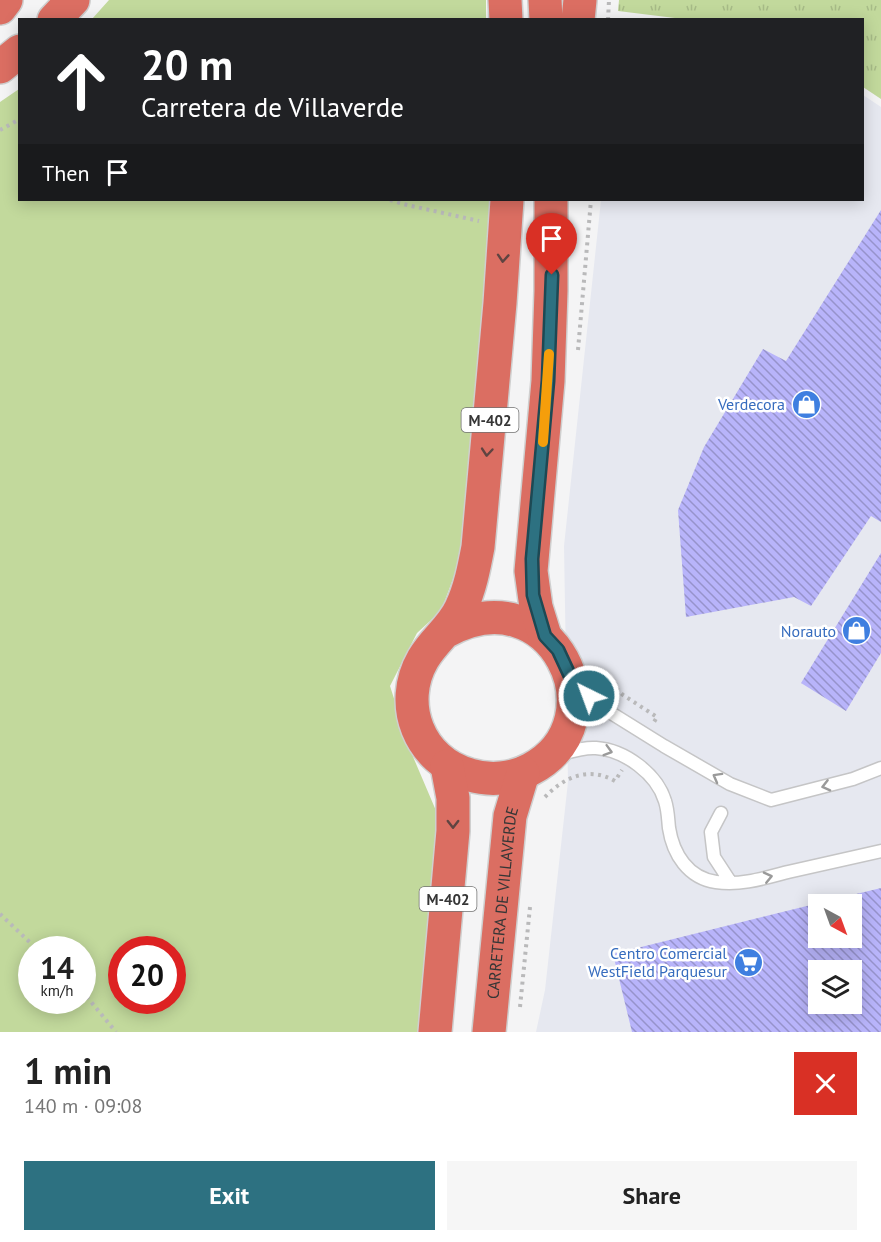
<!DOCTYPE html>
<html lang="en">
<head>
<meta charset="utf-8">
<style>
	body { margin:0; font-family:"PT Sans",sans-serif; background:#f6f6f6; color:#222; height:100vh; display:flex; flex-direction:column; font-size:22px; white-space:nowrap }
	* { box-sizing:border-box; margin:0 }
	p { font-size:20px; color:#767676 }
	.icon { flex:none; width:33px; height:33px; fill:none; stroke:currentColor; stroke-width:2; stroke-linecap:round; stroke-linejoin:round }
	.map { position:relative; height:1032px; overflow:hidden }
	.drawer { display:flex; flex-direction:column; background:#fff; flex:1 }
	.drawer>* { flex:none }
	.banner { position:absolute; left:18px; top:18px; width:846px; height:183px; border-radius:0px; box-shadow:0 3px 15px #0003; background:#202124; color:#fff; overflow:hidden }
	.needle { width:39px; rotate:139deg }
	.buttons { position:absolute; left:808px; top:894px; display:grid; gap:12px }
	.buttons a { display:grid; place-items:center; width:54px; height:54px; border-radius:0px; background:#fff; box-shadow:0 3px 15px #0003; font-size:30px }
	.speed { position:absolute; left:18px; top:936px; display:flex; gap:12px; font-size:30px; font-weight:700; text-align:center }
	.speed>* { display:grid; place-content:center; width:78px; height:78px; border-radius:50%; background:#fff; box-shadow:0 3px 15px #0003; line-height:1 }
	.speed small { font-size:15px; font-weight:400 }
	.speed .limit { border:9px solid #d22; background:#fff; color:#111 }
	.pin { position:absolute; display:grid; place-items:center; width:51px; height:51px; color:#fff; margin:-62px -26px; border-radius:50% 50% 50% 0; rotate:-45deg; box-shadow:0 0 6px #0007 }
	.pin .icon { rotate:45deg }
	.me { position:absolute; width:66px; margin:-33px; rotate:318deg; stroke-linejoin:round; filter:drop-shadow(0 0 4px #0008) }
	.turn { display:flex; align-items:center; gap:21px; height:126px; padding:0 24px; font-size:27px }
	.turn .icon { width:78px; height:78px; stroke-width:2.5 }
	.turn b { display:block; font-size:42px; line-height:51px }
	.then { display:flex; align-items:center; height:57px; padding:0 24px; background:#0003; gap:12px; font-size:22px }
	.round { display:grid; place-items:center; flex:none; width:63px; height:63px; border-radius:0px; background:#f6f6f6 }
	.overview { display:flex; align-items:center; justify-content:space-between; height:102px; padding:0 24px }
	h1 { font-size:36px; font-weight:600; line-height:45px }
	.primary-button { display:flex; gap:12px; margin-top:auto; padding:12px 24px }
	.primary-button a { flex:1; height:69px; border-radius:0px; background:#2d7181; color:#fff; font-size:24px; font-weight:600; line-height:69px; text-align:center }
	.primary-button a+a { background:#f6f6f6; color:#222 }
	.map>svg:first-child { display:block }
	.built { fill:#e6e8f0; fill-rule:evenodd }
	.grass { fill:#c2d99c; fill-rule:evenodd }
	.park { fill:url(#park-tufts) }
	.building { fill:url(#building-back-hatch); fill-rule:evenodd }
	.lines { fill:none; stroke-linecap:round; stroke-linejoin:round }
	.lane-casing { stroke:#c5c5c6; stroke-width:15 }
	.highway-casing { stroke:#cfcfcf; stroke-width:36 }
	.path { stroke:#b9b9ba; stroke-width:4; stroke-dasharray:3 4.5; stroke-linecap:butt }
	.lane { stroke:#fff; stroke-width:12 }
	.highway { stroke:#db6e62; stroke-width:33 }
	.oneway { stroke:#5f4441 }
	.oneway2 { stroke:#9a9a9a }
	.route-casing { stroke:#1d4954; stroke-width:15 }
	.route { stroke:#2d7181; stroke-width:10 }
	.slow { stroke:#f59e0b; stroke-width:10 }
	.labels { text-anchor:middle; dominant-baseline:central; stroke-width:5; stroke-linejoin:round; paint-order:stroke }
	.shield { fill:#fff; stroke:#727272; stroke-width:1.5 }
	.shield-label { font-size:15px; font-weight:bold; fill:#363636 }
	.shop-label { font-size:16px; fill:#366cbe; stroke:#fff; text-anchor:end }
	.street-label { font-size:16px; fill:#363636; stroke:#fff }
</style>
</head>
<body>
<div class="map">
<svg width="881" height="1032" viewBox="0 0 881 1032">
	<defs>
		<pattern id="park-tufts" width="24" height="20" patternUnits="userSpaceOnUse" patternTransform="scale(1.5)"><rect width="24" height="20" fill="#c2d99c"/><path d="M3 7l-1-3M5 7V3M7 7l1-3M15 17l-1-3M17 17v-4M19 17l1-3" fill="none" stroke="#a7bb87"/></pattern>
		<pattern id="building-back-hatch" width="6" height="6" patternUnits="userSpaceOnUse" patternTransform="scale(1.5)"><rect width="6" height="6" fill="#b8b4fa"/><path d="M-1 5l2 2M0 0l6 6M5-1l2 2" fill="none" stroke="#9693cb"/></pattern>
	</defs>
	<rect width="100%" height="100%" fill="#f4f4f5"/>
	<path class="built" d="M863 95 881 107V1032H536L545 990 568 782 564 546 601 200H862ZM819 904H852V938H819ZM819 970H852V1004H819Z"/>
	<path class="grass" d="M109 0H486V19H92Z
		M19 89 20 200H492L473 501 456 571 441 611 417 633 390 686 411 752 437 813 429 954 418 1032H0V102ZM32 950H82V1000H32ZM122 950H172V1000H122Z"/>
	<path class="park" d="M619 0H881V99L863 87 862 20H691L618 11Z"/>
	<path class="building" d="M881 210V522L871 516 811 606 794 597 686 617 678 510 704 447 763 349 786 361Z
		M881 553V653L846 711 801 683Z
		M881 888V1032H632L613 954 819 903V938H852V895ZM819 970H852V1004H819Z"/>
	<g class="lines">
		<defs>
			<path id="lane" d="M578 685 611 713 664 746 730 784 771 800 853 779 881 768
				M561 754C572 751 584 747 596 748 625 750 657 774 665 801 668 810 668 819 669 828 673 854 688 878 716 882 740 886 765 878 788 872 819 865 850 858 881 851
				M721 813 711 832 714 857 731 883"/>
			<g id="highway">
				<path d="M505 0 506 20"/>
				<path d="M545 0 546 20"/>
				<path d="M0 8 6 0"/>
				<path d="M54 20 73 0"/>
				<path d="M578 20 580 0"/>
				<path d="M0 67 20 51"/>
				<path d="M445 632C553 571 622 721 531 769 513 779 490 781 470 775 419 761 397 704 423 659 434 640 452 628 461 608 470 589 474 568 478 547L500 303 507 200"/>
				<path d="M545 636 536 607 531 571 548 381 551 291V200"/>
				<path d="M435 1032 453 831V798L447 766"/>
				<path id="s1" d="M489 1032 510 816 523 773"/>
			</g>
		</defs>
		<use href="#lane" class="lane-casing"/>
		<use href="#highway" class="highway-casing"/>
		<path class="path" d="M608 20 609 0
			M0 130 20 119
			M390 200 407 205 479 221
			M578 350 591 200
			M594 668 623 695 657 717 654 722
			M545 797C564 777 589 766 615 781L622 770
			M0 914 38 950
			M82 991 116 1032
			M520 1007 530 907"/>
		<use href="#lane" class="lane"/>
		<use href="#highway" class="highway"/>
	</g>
	<defs><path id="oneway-chevron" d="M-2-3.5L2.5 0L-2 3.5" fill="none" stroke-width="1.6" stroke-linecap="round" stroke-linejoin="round" transform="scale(1.5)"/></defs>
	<g class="oneway">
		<use href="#oneway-chevron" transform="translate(503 258) rotate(94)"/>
		<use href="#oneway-chevron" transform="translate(487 452) rotate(95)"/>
		<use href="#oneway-chevron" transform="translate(453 824) rotate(90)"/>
	</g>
	<g class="oneway2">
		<use href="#oneway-chevron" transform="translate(608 751) rotate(16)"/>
		<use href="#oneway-chevron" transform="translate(717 777) rotate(-151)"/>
		<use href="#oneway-chevron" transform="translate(826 786) rotate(166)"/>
		<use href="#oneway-chevron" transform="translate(768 877) rotate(-13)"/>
	</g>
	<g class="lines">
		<defs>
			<path id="route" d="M552 275 548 381 532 559 533 595 545 636 558 650 571 678 589 696"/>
		</defs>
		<use href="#route" class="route-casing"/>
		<use href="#route" class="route"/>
		<path class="slow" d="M543 442 549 354"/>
	</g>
	<defs>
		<symbol id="shop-disc" viewBox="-11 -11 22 22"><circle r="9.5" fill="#3f7fe0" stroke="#fff"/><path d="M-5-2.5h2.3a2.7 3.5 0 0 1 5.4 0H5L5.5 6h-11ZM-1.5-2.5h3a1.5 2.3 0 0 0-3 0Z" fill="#fff"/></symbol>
		<symbol id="supermarket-disc" viewBox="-11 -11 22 22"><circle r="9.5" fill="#3f7fe0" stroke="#fff"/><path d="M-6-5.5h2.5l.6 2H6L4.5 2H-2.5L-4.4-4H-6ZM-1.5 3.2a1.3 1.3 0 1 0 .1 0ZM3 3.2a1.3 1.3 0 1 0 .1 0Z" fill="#fff"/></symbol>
	</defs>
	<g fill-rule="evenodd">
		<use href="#shop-disc" x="790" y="388" width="33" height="33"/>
		<use href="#shop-disc" x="840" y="614" width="33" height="33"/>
		<use href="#supermarket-disc" x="732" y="946" width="33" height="33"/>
	</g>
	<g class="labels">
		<g class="shield">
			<rect x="461.5" y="408" width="57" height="24" rx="4.5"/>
			<rect x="419.5" y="887" width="57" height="24" rx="4.5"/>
		</g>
		<g class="shield-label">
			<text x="490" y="420">M-402</text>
			<text x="448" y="899">M-402</text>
		</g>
		<g class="shop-label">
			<text x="785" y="404">Verdecora</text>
			<text x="836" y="631">Norauto</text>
			<text x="727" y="953">Centro Comercial<tspan x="727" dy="18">WestField Parquesur</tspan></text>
		</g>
		<g class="street-label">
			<text stroke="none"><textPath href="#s1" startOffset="130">CARRETERA DE VILLAVERDE</textPath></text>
		</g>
	</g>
</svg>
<div class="buttons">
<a><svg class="needle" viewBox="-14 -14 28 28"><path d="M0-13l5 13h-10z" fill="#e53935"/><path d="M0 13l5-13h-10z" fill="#767676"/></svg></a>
<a><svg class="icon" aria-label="layers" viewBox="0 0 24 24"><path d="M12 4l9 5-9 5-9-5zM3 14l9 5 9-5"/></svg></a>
</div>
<div class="speed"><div>14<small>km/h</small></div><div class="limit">20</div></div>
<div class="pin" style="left:552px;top:275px;background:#d93025"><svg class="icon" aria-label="arrive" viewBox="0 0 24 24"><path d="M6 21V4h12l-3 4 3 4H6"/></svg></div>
<svg class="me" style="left:589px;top:696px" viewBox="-20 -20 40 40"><circle r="17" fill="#2d7181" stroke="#fff" stroke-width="3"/><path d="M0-11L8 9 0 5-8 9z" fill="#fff"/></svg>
<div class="banner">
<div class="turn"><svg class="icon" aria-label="ahead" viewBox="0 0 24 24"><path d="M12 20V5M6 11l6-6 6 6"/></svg><div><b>20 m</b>Carretera de Villaverde</div></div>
<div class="then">Then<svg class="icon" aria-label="arrive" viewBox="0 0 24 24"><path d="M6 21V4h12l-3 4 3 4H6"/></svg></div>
</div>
</div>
<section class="drawer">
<div class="overview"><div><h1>1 min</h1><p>140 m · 09:08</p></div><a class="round" style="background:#d93025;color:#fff"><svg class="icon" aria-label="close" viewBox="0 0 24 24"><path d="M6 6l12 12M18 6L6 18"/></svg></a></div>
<div class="primary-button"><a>Exit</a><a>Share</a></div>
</section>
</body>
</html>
